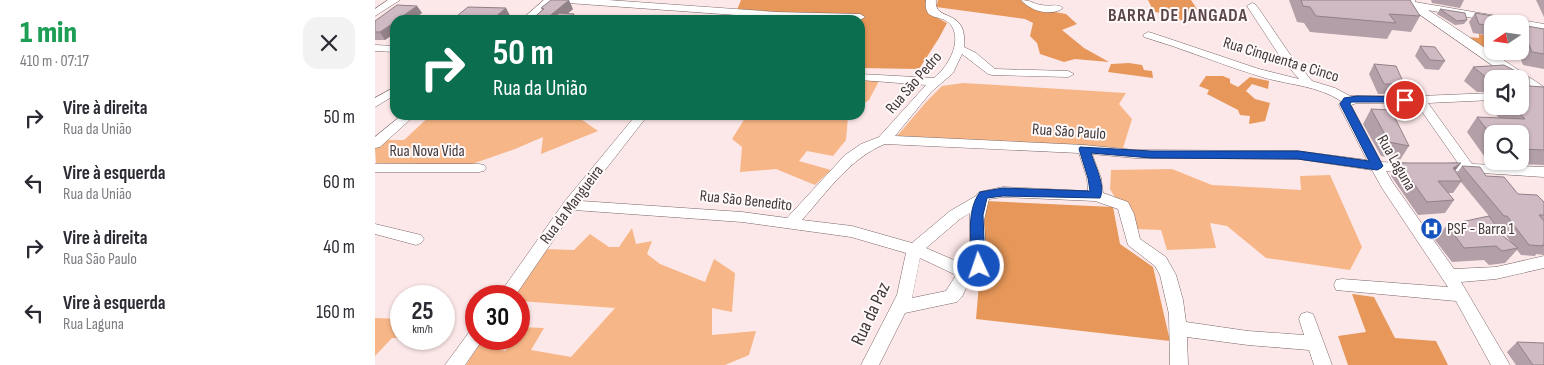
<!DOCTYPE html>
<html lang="pt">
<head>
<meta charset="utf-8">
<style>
	body { margin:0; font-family:"Sofia Sans Condensed",sans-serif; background:#f2f2f3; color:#2b2b33; height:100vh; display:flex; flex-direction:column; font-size:19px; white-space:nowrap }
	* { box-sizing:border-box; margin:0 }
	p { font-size:16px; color:#7c7c81 }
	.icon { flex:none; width:28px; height:28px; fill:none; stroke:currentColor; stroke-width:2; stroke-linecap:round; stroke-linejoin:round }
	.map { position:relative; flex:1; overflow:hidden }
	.drawer { display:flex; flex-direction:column; background:#fff; width:375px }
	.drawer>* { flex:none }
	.hud { position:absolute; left:15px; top:15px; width:475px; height:105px; border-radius:15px; box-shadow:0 1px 4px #0004; background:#0b6e4f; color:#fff; overflow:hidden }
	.needle { width:32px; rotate:257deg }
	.fabs { position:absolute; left:1109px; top:15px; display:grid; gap:10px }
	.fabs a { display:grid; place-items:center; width:45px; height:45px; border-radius:10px; background:#fff; box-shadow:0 1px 4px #0004; font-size:25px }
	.speed { position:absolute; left:15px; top:285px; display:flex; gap:10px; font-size:25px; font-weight:700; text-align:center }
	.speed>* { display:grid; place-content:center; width:65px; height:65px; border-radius:50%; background:#fff; box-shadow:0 1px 4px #0004; line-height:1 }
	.speed small { font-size:12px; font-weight:400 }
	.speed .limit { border:8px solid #d22; background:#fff; color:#111 }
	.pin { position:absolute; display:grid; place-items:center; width:42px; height:42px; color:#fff; margin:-21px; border:2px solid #fff; border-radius:50%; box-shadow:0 1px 5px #0007 }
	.me { position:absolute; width:55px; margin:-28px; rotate:357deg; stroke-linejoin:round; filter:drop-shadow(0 0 4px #0008) }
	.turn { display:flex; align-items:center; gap:18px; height:105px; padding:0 20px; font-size:22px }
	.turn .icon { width:65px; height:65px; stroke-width:2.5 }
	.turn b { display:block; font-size:35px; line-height:42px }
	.round { display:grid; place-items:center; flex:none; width:52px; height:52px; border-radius:15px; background:#f2f2f3 }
	.summary { display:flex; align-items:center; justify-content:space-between; height:85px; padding:0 20px }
	h1 { font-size:30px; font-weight:800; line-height:38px; color:#1e9e55 }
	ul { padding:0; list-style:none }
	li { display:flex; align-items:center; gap:15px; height:65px; padding:0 20px }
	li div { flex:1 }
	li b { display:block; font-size:19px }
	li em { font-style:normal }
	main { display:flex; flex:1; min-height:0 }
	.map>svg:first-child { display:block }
	.green { fill:#f7b687 }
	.forest { fill:#e79759 }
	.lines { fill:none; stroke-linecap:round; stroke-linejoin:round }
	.minor-casing { stroke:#7b6567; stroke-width:1 }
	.major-casing { stroke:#7b6567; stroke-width:1 }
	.minor { fill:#fff; fill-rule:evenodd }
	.major { fill:#fff; fill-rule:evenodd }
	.wall { fill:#b29fa7; fill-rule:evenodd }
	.shaded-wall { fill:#918288 }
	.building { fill:#cfb9c2; stroke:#918288 }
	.route { fill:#1653be; stroke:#0e367c }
	.labels { text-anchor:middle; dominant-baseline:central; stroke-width:4; stroke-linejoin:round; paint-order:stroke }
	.street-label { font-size:16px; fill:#403737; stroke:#fff9fa }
	.poi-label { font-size:16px; fill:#403737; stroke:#fff9fa; text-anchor:start }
	.far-district-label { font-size:18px; font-weight:bold; letter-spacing:1px; fill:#5b4648; stroke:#fff9fa }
	.near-street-label { font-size:19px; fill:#403737; stroke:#fff9fa }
</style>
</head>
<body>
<main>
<section class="drawer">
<div class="summary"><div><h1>1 min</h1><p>410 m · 07:17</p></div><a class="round"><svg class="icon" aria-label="close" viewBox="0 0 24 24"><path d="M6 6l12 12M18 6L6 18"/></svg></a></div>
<ul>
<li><svg class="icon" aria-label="right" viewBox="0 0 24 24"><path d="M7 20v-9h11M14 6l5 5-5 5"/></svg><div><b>Vire à direita</b><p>Rua da União</p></div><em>50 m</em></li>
<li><svg class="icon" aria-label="left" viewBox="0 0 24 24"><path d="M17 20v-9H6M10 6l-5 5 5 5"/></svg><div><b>Vire à esquerda</b><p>Rua da União</p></div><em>60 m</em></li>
<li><svg class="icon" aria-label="right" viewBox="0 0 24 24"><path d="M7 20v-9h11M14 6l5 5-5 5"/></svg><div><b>Vire à direita</b><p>Rua São Paulo</p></div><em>40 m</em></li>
<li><svg class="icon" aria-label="left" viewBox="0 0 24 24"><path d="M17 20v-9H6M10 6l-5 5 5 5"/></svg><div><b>Vire à esquerda</b><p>Rua Laguna</p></div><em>160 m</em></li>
</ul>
</section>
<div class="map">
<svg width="1169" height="365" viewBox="0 0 1169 365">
	<rect width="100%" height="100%" fill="#fde8e9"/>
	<path class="green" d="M485 80 504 81 494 100 485 106Z
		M588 83 751 93 744 104 757 119 748 148 522 136 552 101 567 86Z
		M56 115H200L223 131 166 154 168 137 140 149 94 165 1 163 0 148 10 140H29Z
		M372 115H474L473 117 471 140 458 156 432 151 424 161 456 170 440 185 401 169 365 172 367 147 357 139Z
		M797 169 837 185 926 190 925 176 955 175 987 247 975 270 891 258 852 226 835 223 841 248 792 250 786 230 759 229 735 189 736 170Z
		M257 228 261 244 277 241 272 254 285 264 330 282 339 259 360 273 357 312 337 308V335L381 331 374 355 350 365H91L104 344 130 351 137 342V339H144V327L169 328 156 350 196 357 240 308 144 301V296H136L170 249 199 250 215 234 234 247H244Z
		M0 318 26 319V338H17L0 356Z"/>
	<path class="forest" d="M366 0H553V13L572 23 564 38 544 69 485 68V20H358Z
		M563 0H652L657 8 691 14 702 24 687 30 709 48 734 62 700 59 689 62 665 54 662 43 655 36 658 23 650 19 561 7Z
		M773 0H816L822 9 812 16 811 21 788 18 787 13 779 12Z
		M1104 34 1109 35 1111 40 1117 41 1118 51H1131L1135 58H1118L1093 37 1104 38Z
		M754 63 767 65 769 70 777 71 778 78 733 72 736 64Z
		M831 76H848L855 79V83L863 87 875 77 894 81 893 89 877 84 871 91 880 99 895 103 890 121 874 124 875 116 865 115 863 110 832 94 834 90 824 86Z
		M611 201 738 207 745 244 778 267 795 341 601 319Z
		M977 294 999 297 1020 338 1061 341 1073 365H973L963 336 991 332Z"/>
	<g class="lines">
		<defs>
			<path id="minor" d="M13 0H25L0 16V9Z
				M169 0H180L157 20H146Z
				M188 0H233L402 12 485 14 490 17 485 20 402 18 193 3Z
				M551 0H561C558 23 593 6 589 47L601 53 620 69 693 71 699 74 693 77 617 75 613 74 587 54 578 73 556 92 520 136 709 145 760 150 923 151 992 160 964 105 966 101C943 86 916 85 890 78 849 66 810 49 769 37L768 35 773 32 777 33 884 69 924 79 906 58 872 6 877 3 880 4 884 9 914 53 937 81 960 88 975 96H1045L1118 93V100L1053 103 1097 164 1169 167V177L1059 170 1057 167 1059 164 1083 163 1041 103H982L976 105 1006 162 1045 164 1047 167 1045 170 1011 171 1018 183 1079 269 1121 267 1169 256V268L1121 279 1086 282 1135 365H1116L1081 301 961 290 959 285 961 280 967 279 1073 287 1007 188 997 170 923 159 760 158 717 154 726 178 728 193 753 202 759 214 765 239 791 257 801 275 808 300 811 322 873 331 929 335 924 319 926 314 932 312 938 314 940 319 957 365H939L934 350 873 345 812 337 813 365H795L794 314 785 275 780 266 753 245 743 209 720 201 628 197 614 199 609 220 612 266 606 276 595 279 587 297 582 302 530 313 504 365H486L522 295 531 253 476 237 367 222 199 210 140 296H123L190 201 261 115H273L206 201 367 212 412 218 470 155 486 144 504 137 551 85 485 80V74L559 78C572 68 588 42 576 25 567 13 548 23 551 0ZM510 144 704 153 712 178 713 191 628 187 604 192 601 196 575 211 537 243 477 226 427 220C452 192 475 158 510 144ZM595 213V267L551 248 585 219ZM545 258 581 275 571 291 537 298Z
				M646 0C656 0 658 4 667 5 674 7 682 3 688 8 677 17 655 11 646 0Z
				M1030 0H1040V2L1169 24V30L1145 26V24H1133L1035 7 1032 6Z
				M0 45 20 46V52L0 51Z
				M20 87V95L0 107V98Z
				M27 115H40L5 147 0 148V137Z
				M0 164H104L109 165 111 168 109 171 104 172H0Z
				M0 224 46 235 49 239 46 243 41 245 0 234Z
				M101 329V339H108L90 365H70L95 331Z"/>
			<path id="major" d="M1024 0H1038L1169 87V98L1164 97 1145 84V79H1137Z"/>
		</defs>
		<use href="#minor" class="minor-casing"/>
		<use href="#major" class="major-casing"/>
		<use href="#minor" class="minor"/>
		<use href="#major" class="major"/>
	</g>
	<path class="wall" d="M914 0H1035L1045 16 1036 32 1017 30 1012 39 935 32 929 23 922 22Z
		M1056 0H1089L1085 8 1057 3Z
		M1161 0H1169V17Z
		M42 6 47 13 20 20V33L10 40H0V21Z
		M93 7 131 8 135 16 130 20H77Z
		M166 8 198 9 193 13 202 20H157V19L167 10Z
		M1065 9 1092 20 1089 24 1080 25 1062 14Z
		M1100 13 1118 24V36L1098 33 1094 22Z
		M1146 25 1169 29V69L1148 65 1143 51H1145Z
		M1045 46 1070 61 1064 70 1050 69 1040 56Z
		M999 64 1029 84 1023 94H1003L994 74Z
		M1129 65 1154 78V86L1169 87V165L1114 163 1092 132 1102 117 1124 118 1115 108 1117 105 1114 102 1118 97V106H1145V79H1118V92H1102L1089 81 1098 67ZM1118 134H1145V161H1118Z
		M996 109 1034 146 1025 160 1006 156 988 124Z
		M1024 163 1080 171 1082 173 1087 166 1111 176 1143 194 1169 202V255L1161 254 1160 256 1146 255 1142 250 1130 263 1114 265 1109 260 1077 262 1060 240 1072 225 1114 216 1086 182 1078 193H1073L1079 200 1070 213 1043 215 1016 176ZM1115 219 1121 226H1124L1138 245 1127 235Z
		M1142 342 1169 365H1141L1132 352Z"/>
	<path class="shaded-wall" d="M194 0 198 9 185 20H171V19Z
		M42 6 47 13 38 20H22Z
		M131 8 135 16 130 20H120L119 18Z
		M199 14 202 20H192Z
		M20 22V33L10 40 5 32Z
		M1086 163 1077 175 1078 168Z"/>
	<path class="building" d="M176 0H194L171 19H157L169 9 166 8Z
		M926 0H1035L1045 16 1014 14 1021 23 941 16 935 7 928 6Z
		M22 5 42 6 22 20H20V22L5 32H0V21Z
		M93 7 131 8 119 18 87 16 86 20H77Z
		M1065 9 1090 13 1092 20 1082 21Z
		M184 13 199 14 192 20H176Z
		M1100 13 1130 18 1132 24H1118V26L1104 24Z
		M1146 25 1169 29V54L1157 52Z
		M1045 46 1060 47 1070 61 1055 60Z
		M999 64 1021 66 1029 84H1009Z
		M1129 65 1154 78V86L1169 87V150L1145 149V134H1118V137L1102 117 1150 119 1138 106H1145V79H1129V77H1111L1098 67Z
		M996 109 1016 110 1034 146 1014 142Z
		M1024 163H1086L1078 168 1087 181H1063L1079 200 1052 202Z
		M1087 166 1105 167 1111 176 1129 177 1143 194 1162 195 1169 202V215H1164L1169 221V245H1167L1168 246 1154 245 1132 216H1129Z
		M1114 216 1127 235 1143 248 1127 251 1121 246 1089 248 1072 225Z
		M1142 342 1169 343V365H1158Z"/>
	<path class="route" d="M982 96 1030 97 1035 100 1030 102H976L975 104 1008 166 1006 168 1002 170 923 159 776 158 716 153C720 166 731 186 725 198L628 196 612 198 608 215 610 266 608 270H599L597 266C597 243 590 212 605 192L628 188 715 191 713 178 704 149 705 147 776 151H923L994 161 965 104 969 98Z"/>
	<defs>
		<symbol id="hospital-disc" viewBox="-11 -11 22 22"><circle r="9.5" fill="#1653be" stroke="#fff9fa"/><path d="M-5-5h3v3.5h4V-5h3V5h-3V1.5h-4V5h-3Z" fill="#fff"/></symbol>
	</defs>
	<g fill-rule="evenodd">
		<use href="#hospital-disc" x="1044" y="216" width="25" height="25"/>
	</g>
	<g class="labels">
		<g class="street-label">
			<text transform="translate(906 60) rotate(17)">Rua Cinquenta e Cinco</text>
			<text transform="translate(539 83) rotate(-49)">Rua São Pedro</text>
			<text transform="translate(694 132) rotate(4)">Rua São Paulo</text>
			<text x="52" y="151">Rua Nova Vida</text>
			<text transform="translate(1021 163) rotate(60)">Rua Laguna</text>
			<text transform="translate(371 201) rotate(6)">Rua São Benedito</text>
			<text transform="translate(197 205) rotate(-53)">Rua da Mangueira</text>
		</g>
		<g class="poi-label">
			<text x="1072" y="229">PSF - Barra 1</text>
		</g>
		<g class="far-district-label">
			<text x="803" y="15">BARRA DE JANGADA</text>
		</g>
		<g class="near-street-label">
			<text transform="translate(496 314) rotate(-65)">Rua da Paz</text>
		</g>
	</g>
</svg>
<div class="fabs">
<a><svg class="needle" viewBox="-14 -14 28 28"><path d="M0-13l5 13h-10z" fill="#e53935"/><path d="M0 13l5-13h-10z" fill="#7c7c81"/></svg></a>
<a><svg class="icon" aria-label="sound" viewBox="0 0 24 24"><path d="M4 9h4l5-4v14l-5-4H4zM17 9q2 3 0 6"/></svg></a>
<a><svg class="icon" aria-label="search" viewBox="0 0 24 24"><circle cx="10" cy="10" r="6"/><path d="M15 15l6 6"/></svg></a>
</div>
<div class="speed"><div>25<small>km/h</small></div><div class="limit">30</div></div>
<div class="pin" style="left:1030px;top:100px;background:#d93025"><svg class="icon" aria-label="arrive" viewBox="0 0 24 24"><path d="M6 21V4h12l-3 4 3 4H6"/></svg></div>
<svg class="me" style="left:604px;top:266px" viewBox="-20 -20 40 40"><circle r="17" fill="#1653be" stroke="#fff" stroke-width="3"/><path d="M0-11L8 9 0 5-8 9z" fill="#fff"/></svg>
<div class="hud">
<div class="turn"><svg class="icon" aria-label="right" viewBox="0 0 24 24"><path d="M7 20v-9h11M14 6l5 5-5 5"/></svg><div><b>50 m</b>Rua da União</div></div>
</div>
</div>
</main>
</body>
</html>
